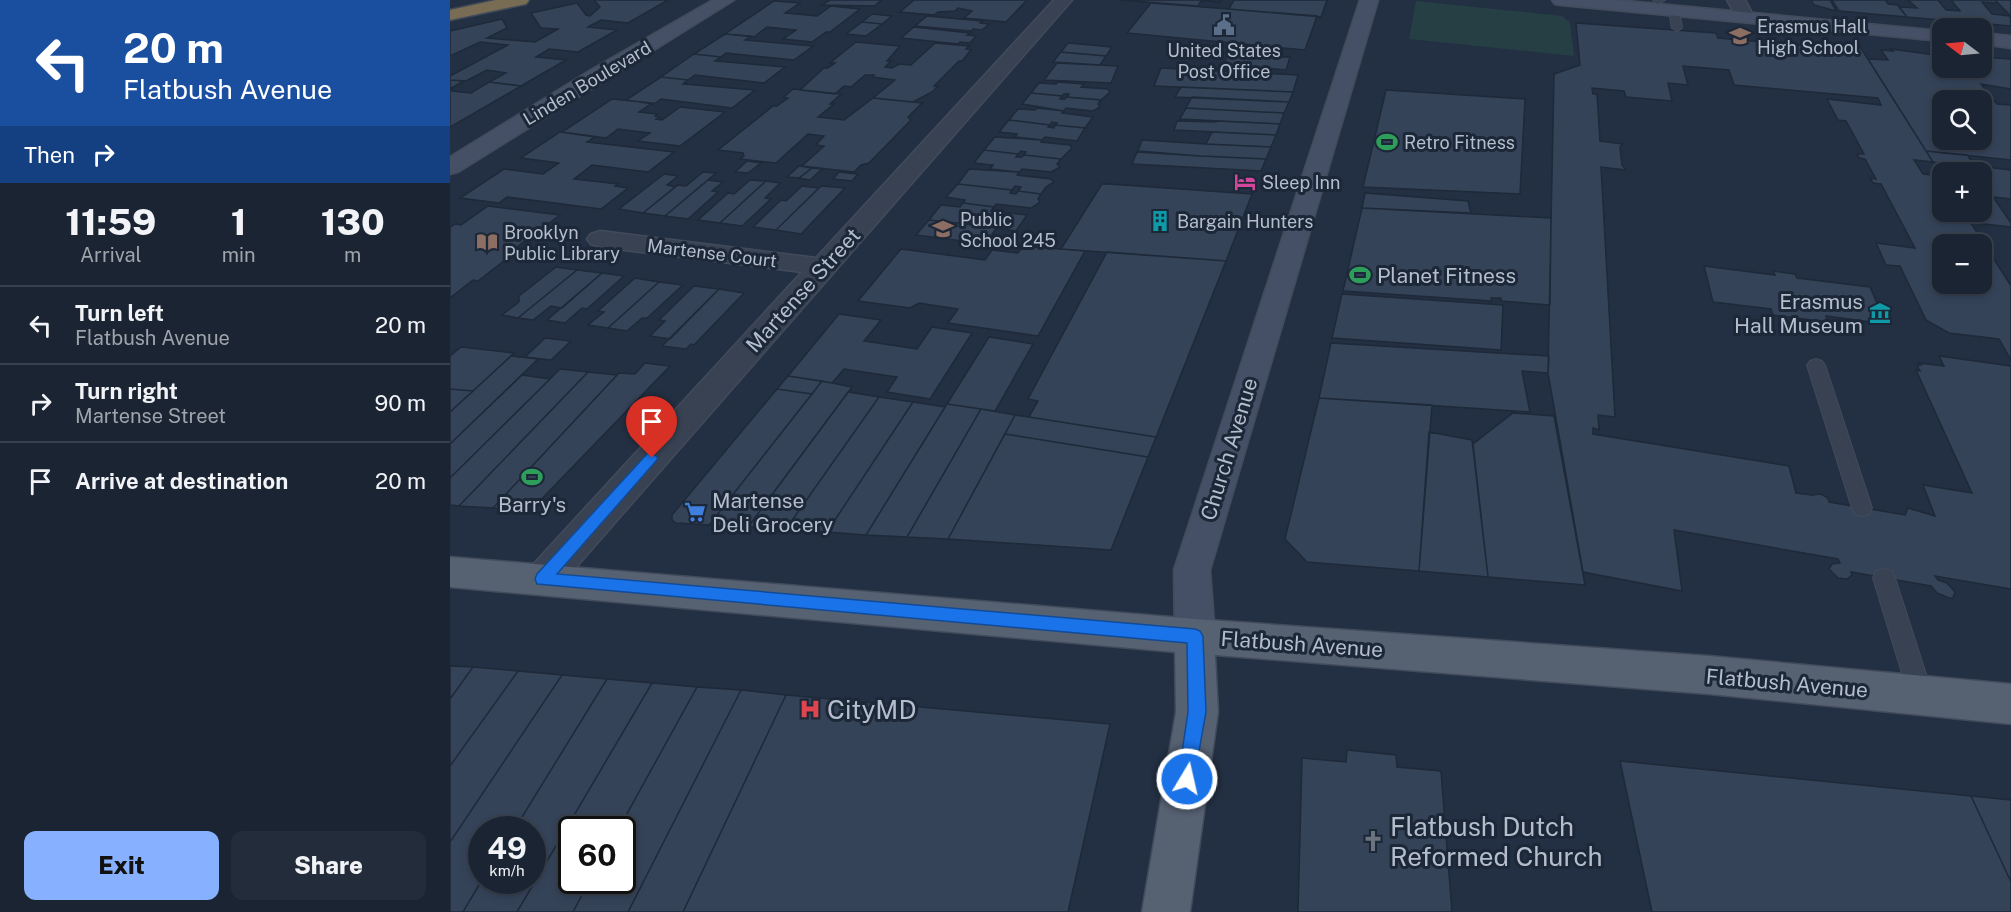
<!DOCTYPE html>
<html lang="en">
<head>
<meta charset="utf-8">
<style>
	body { margin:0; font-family:"Public Sans",sans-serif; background:#232c3a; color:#f1f3f6; height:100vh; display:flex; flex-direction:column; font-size:22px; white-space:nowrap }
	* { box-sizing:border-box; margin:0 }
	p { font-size:20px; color:#9fa4ac }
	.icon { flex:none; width:33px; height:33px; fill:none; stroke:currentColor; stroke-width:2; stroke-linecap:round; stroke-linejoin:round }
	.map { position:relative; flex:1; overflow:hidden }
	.side { display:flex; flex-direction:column; background:#1a2432; width:450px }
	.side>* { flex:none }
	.guide { background:#1a4fa0; color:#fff; overflow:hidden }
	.needle { width:39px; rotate:286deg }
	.tools { position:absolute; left:1482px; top:18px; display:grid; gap:12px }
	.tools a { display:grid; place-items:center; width:60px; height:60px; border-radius:12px; background:#1a2432; box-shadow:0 3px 9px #0003,0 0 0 2px #38414d; font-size:30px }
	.speed { position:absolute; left:18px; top:816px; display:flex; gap:12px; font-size:30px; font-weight:700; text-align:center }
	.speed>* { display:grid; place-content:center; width:78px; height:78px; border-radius:50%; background:#1a2432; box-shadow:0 3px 9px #0003,0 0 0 2px #38414d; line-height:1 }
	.speed small { font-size:15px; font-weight:400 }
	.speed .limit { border:3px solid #111; border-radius:9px; background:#fff; color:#111 }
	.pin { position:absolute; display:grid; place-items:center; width:51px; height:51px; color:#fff; margin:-62px -26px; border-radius:50% 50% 50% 0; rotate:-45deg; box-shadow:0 0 6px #0007 }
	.pin .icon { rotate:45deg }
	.me { position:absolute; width:66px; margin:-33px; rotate:9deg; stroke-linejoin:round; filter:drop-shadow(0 0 4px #0008) }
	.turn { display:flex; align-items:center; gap:21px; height:126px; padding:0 24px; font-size:27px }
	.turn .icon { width:78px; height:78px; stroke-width:2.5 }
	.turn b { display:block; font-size:42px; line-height:51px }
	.then { display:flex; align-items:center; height:57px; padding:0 24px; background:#0003; gap:12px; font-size:22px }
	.eta { display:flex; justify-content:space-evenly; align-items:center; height:102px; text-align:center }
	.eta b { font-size:36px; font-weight:800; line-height:42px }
	.primary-button { display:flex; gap:12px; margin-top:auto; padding:12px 24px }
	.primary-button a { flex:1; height:69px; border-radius:12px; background:#87b1ff; color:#111; font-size:24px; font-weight:800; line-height:69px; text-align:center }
	.primary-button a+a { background:#232c3a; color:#f1f3f6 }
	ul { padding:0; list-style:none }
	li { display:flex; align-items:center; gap:18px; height:78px; padding:0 24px; border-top:2px solid #38414d }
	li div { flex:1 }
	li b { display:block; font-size:22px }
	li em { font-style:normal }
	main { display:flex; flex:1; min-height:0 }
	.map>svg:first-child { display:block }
	.green { fill:#253f44 }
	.building { fill:#354359; stroke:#1e2939; stroke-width:1.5; fill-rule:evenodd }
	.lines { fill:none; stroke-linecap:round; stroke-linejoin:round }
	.lane-casing { stroke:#414b5b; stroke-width:2 }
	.street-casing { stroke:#414b5b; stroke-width:3 }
	.secondary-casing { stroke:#414b5b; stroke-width:3 }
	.primary-casing { stroke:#414b5b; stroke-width:3 }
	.highway-casing { stroke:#3f4a59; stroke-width:3 }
	.lane { fill:#384252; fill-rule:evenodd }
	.street { fill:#384252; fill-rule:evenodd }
	.secondary { fill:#455066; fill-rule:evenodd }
	.primary { fill:#566172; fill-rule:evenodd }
	.highway { fill:#796c54; fill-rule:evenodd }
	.route { fill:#1a73e8; stroke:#114b97; stroke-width:1.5 }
	.labels { text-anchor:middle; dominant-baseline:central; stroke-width:6; stroke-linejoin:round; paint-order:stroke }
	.far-poi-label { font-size:18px; fill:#b4bdcc; stroke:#1c2737; text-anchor:start }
	.far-street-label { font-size:18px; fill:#b4bdcc; stroke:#1c2737 }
	.poi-label { font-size:21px; fill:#b4bdcc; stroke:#1c2737; text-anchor:start }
	.street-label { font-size:21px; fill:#b4bdcc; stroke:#1c2737 }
	.near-poi-label { font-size:26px; fill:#b4bdcc; stroke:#1c2737; text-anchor:start }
</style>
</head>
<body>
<main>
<section class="side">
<div class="guide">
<div class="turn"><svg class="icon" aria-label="left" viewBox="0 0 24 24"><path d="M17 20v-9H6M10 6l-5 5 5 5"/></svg><div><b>20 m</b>Flatbush Avenue</div></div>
<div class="then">Then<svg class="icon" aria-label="right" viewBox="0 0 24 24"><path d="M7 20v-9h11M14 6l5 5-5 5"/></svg></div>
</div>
<div class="eta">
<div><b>11:59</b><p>Arrival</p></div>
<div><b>1</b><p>min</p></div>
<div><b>130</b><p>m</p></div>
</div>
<ul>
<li><svg class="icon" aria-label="left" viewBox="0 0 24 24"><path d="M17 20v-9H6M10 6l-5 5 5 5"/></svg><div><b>Turn left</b><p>Flatbush Avenue</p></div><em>20 m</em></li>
<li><svg class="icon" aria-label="right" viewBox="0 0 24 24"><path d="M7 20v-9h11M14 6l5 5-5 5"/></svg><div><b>Turn right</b><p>Martense Street</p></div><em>90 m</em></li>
<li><svg class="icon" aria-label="arrive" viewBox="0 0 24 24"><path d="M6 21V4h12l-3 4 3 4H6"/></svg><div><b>Arrive at destination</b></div><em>20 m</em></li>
</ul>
<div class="primary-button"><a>Exit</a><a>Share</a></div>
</section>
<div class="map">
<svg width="1561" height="912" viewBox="0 0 1561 912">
	<rect width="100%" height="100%" fill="#233043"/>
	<path class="green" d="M966 1 1112 16 1120 23 1124 56 959 39Z"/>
	<path class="building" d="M144 0H218L178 23 151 20 138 27 167 30 128 52 99 49 86 57 116 60 71 86 39 82 56 73 37 70 16 81 0 80V76L58 45 30 42 0 56V31L52 19 57 28 37 38 85 42 108 29 91 28 81 13 127 3 136 15 140 16 150 7Z
		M380 0H432L424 6 372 5Z
		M464 0H577L556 22 514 18 522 11 508 8 505 11 488 12 484 15 450 12Z
		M670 0H772L770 2 751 1 748 6Z
		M784 0H877L871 17 779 9Z
		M1361 0H1380L1386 11 1364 5Z
		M1382 0H1438L1436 1 1438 4 1448 5 1457 17 1389 11Z
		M1458 0H1488L1496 10 1510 11 1501 0H1545L1548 3 1532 2 1542 14 1560 16 1561 26 1457 17 1449 7 1467 8Z
		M1545 0H1561V16Z
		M324 1 350 3 335 13 367 16 381 6 410 9 380 32H376L362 42 333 39 346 30 317 27 304 37 275 34Z
		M701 3 779 9 867 16 855 50 677 33Z
		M422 14 442 16 432 24 412 22Z
		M477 16 532 21 530 23 539 24 532 30 523 29 521 31 465 26Z
		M412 22 432 24 416 36 396 34Z
		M1126 23 1266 33 1268 38 1394 49 1391 44 1409 45 1483 162 1464 160 1473 174 1482 175 1492 190V212H1514L1561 286V360L1549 339 1499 333 1476 320 1450 266 1436 265 1426 243 1465 248 1431 184 1423 183 1420 178 1426 179 1415 159 1409 158 1407 154H1414L1396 121 1388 120 1377 99 1431 105 1428 98 1284 85 1279 70 1233 66 1238 85 1218 83 1222 101 1176 97 1174 91 1142 88 1143 94H1147L1150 141 1173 144 1170 147 1172 165 1176 170 1151 167 1165 417 1148 415 1149 430 1143 428V434L1339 466 1346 493 1362 495 1371 494 1378 498 1379 502 1455 515 1458 508 1485 516 1473 485 1522 493 1466 370 1470 371 1467 365H1471L1469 363 1494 366 1489 356 1561 366V589L1485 576 1488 580 1497 583 1505 592 1503 598H1499L1487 593 1481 586 1401 572 1402 575 1397 579 1388 578 1379 569 1382 564 1390 563 1388 559 1224 530 1232 591 1133 572 1098 373 1104 74 1130 65ZM1492 244H1532V284H1492Z
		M464 27 520 33 517 35 526 36 520 43 510 42 508 44 451 38Z
		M275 34 301 36 295 40 363 46 344 60 276 53 271 57 244 54Z
		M406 42 450 46 437 61H441L435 67 442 68 449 64 461 65 485 43 519 46 516 49 521 50 512 61H509L484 86H488L482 92 463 102 423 98 445 80 422 77 424 75H415L401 87 394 86 385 94 350 90 374 68H378L385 63H380Z
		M618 43 662 47 656 56 611 52Z
		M1441 49 1492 56V68H1532V57L1561 59V89L1531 84 1547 104 1561 105V160L1476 151 1418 59 1438 60 1431 50 1443 51ZM1492 100H1532V140H1492Z
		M611 52 656 56 650 65 603 62Z
		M779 53 829 57H840L836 70 774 64Z
		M244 54 271 57 265 61 335 67 314 83 245 75 238 80 211 77Z
		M607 63 668 66 661 83 594 80Z
		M711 68 848 75 843 92 704 86Z
		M211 77 238 80 233 84 305 90 282 108 211 99 204 104 176 100Z
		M0 80 14 81 1 88 2 91 21 93 39 82 71 86 0 127Z
		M608 82 634 84 631 87 658 89 660 92 651 100 617 97 619 94H614L612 96 581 93 589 83 606 84Z
		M731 87 801 90 843 92 839 102 725 97Z
		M343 89 391 94 380 104H384L368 117 394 120 423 98 472 103 458 117 461 120 419 163 411 165 404 172 352 166 374 146 366 145 374 136 358 134 326 163 290 159 294 156 293 153 268 150 323 106H327L338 98 334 97Z
		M936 90 1075 99 1070 194 913 187Z
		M581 93 612 96 610 99H615L617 97 651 100 648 104 650 107 643 111 616 108 614 111 572 104Z
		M742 97 839 102 834 113 736 108Z
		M162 99 202 103 189 112 207 114 205 116 209 117 206 119 212 120 230 107 275 112 230 146 188 141 200 133 168 129 156 138 112 132Z
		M587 108 614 111 612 113 643 117 635 128 605 125 607 123 602 122 600 125 559 120 568 109 585 110Z
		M736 108 834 113 830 124 730 119Z
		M559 120 600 125 598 127 604 128 605 125 635 128 627 141 595 137 592 140 565 137 567 134 549 132Z
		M727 121 766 122 767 121 830 124 826 135 724 130Z
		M110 132 145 137 137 142 224 152 198 172 142 165 124 179 168 184 165 186 178 188 151 209 57 197 49 203 10 198 54 169 93 174 109 163 71 158Z
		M762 132 826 135 821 147 756 144Z
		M545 137 592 140 591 142 620 145 622 148 611 159 574 155 576 152 571 151 568 154 534 150Z
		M692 140 756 144 821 147 816 159 750 156 688 151Z
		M534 150 568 154 566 157H572L574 155 611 159 607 164 610 167 601 172 572 169 569 172 540 169 543 165 524 163Z
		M1476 151 1517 155 1525 166 1561 170V199L1543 197 1561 223V227L1525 223 1518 212H1532V172H1503L1497 163 1483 162Z
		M687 152 750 156 816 159 811 171 682 164Z
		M297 161 311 163 298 173 285 172Z
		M349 166 362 168 349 178 337 177Z
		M362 168 372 169 360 180 349 178Z
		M519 169 569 172 567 175 601 179 604 182 596 187 591 194 568 191 571 187 565 186 562 190 508 184Z
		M253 172 266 173 215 216 193 213 228 185 236 186Z
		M389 172 408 174 402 181 383 179Z
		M214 174 228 176 217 185 225 187 193 213 169 209Z
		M258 180 273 182 262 191 268 192 238 219 215 216Z
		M300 180 316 181 270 223 248 220 278 193 284 194Z
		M316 181 330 183 315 198 321 199 292 226 270 223Z
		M508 184 562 190 560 193 566 194 568 191 591 194 588 199 590 202 581 208 546 204 544 207 513 203 515 200 496 197Z
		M652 184H659L802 194 776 261 611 249Z
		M352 186 369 188 326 230 303 227 331 200 336 201Z
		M371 186 395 188 351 234 326 230Z
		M915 193 1018 201 1021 213 912 208Z
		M513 203 544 207 541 211 577 215 566 231 533 226 536 222 526 221 524 225 479 220 491 205 510 207Z
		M38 206 110 215 55 256 59 257 28 281 23 280 0 298V227L5 224 11 225Z
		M912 208 1101 218 1100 305 1051 301V298H1041L1042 301 893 291Z
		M479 220 533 226 547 228 542 234 544 238 542 241 535 244 466 235Z
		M573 246 635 251 588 336 498 323 508 309 469 303 460 308 408 301 451 249 535 260 542 250 568 253Z
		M657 252 776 261 706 437 579 417 588 401 578 399Z
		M1254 266 1325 275 1323 271 1345 274 1347 278 1420 287 1436 324 1376 316 1378 322 1323 315 1321 309 1263 302Z
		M106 267 127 270 68 318 52 315 69 302V296Z
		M127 270 152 273 112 308 101 306 83 320 68 318Z
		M152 273 174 276 137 309 132 308 115 323 97 320Z
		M185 278 209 282 158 328 138 325 154 312 148 311Z
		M209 282 233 285 197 318H192L177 331 158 328Z
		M244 286 269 289 220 339 200 336 215 321 209 320Z
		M269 289 294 293 244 345 241 344 236 349 212 346Z
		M892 294 1053 305 1051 350 882 338Z
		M389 314 431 320 414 341 467 349 482 327 522 333 480 399 437 392 447 377 394 369 382 383 338 376Z
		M539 337 583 344 545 411 497 404Z
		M95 338 121 341 101 360 75 357Z
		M881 343 1099 356 1098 373 1072 371 1080 412 869 398Z
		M11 347 64 353 23 391 0 389V356Z
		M61 356 88 359 0 444V412Z
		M195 363 220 366 81 510 43 508 169 373 185 374Z
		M110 369 138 372 9 506 0 505V478Z
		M138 372 167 375 43 508 9 506Z
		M72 375 100 379 0 478V444Z
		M338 376 372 381 362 394 327 389Z
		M372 381 402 387 298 527 259 525Z
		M0 389 23 391 0 412Z
		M327 389 362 394 259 525 226 523 222 520V515Z
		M398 392 429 397 336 529 298 527Z
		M429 397 463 402 377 532 336 529Z
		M869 398 982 405 969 571 857 562 835 539Z
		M463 402 495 407 416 535 377 532Z
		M497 404 531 409 457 537 416 535Z
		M531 409 565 415 498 539 457 537Z
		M1063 413 1104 416 1135 585 1038 577 1023 444Z
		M565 415 579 417 706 437 698 457 555 434Z
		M979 432 1022 440 1038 577 969 571Z
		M555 434 698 457 661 550 498 539Z
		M0 666 23 667 0 699Z
		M23 667 68 671 0 766V699Z
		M68 671 112 675 0 842V766Z
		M112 675 157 679 64 830H32V880L13 912H0V842Z
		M157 679 202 683 67 912H13L32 880H82V830H64Z
		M202 683 247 687 168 830H122V880H140L123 912H67Z
		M247 687 291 690 178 912H123L140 880H172V830H168Z
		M291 690 336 695 233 912H178Z
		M336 695 660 724 618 912H233Z
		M897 750 946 755 947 767 991 771 1002 912H848L852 758 896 762Z
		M1170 761 1521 796 1561 882V912H1202Z
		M1521 796 1561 800V882Z"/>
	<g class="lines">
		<defs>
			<path id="lane" d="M1203 0H1215L1207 4Z
				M1224 8 1229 11 1232 28 1227 31 1222 28 1219 11Z
				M1366 359 1372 361 1375 365 1422 508 1419 514 1412 516 1405 514 1402 508 1357 365 1360 361Z
				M1434 569 1442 571 1445 578 1483 696 1480 704 1471 707 1462 704 1459 696 1423 578 1426 571Z"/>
			<path id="street" d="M604 0H622L106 590 93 595 80 590 74 579 80 568 352 272 150 247 141 244 137 239 141 234 150 231 366 258Z
				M1277 0H1295L1304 17 1301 21H1289Z"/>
			<path id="secondary" d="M263 0H284L8 172 0 174V157L141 70Z
				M910 0H928L760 570 765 636 759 648 745 653 731 648 725 636 724 570Z
				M1102 0H1166L1492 31V41L1111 5 1105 4Z
				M1532 33 1561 36V48L1532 44Z"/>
			<path id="primary" d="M0 557 745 619 1259 656 1561 684V724L1259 694 765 655 768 712 740 912H692L726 712 725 652 0 587Z"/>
			<path id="highway" d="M46 0H79L76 4 0 20V10Z"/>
		</defs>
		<use href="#lane" class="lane-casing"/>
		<use href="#street" class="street-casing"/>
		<use href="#secondary" class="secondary-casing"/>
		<use href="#primary" class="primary-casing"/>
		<use href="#highway" class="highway-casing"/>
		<use href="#lane" class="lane"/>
		<use href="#street" class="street"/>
		<use href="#secondary" class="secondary"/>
		<use href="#primary" class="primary"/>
		<use href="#highway" class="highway"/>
	</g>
	<path class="route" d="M202 453 208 458 206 461 107 574 745 629 750 631 753 636 756 712 743 785 737 788 730 785 728 779 738 712 737 643 87 584 85 579 87 574 197 454Z"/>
	<defs>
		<symbol id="civic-bare" viewBox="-9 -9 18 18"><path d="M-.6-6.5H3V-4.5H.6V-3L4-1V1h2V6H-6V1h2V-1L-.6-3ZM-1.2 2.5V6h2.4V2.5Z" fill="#5c6f8a" stroke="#1c2737" stroke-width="2.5" paint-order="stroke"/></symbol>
		<symbol id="school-bare" viewBox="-9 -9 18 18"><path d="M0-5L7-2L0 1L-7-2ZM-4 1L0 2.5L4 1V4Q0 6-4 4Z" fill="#8d6e63" stroke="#1c2737" stroke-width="2.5" paint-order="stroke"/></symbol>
		<symbol id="stadium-bare" viewBox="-9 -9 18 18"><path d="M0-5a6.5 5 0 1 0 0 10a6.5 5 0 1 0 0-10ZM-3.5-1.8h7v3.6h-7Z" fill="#2e9e5b" stroke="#1c2737" stroke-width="2.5" paint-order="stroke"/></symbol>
		<symbol id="hotel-bare" viewBox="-9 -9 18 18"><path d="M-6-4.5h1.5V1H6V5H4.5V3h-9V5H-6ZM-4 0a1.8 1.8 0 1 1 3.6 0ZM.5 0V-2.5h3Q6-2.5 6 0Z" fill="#d1479c" stroke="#1c2737" stroke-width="2.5" paint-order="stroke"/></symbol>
		<symbol id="building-bare" viewBox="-9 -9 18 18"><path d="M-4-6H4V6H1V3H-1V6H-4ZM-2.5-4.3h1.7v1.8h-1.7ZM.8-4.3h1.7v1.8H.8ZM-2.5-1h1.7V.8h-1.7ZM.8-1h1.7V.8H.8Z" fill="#0f9aa8" stroke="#1c2737" stroke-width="2.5" paint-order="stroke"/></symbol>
		<symbol id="library-bare" viewBox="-9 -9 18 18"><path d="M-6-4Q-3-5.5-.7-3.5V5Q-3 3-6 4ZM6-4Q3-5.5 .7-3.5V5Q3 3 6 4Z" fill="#8d6e63" stroke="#1c2737" stroke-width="2.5" paint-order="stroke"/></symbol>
		<symbol id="museum-bare" viewBox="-9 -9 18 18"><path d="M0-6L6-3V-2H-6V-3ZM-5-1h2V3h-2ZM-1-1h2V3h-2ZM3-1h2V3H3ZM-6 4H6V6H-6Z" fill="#0f9aa8" stroke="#1c2737" stroke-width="2.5" paint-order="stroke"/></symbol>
		<symbol id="supermarket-bare" viewBox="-9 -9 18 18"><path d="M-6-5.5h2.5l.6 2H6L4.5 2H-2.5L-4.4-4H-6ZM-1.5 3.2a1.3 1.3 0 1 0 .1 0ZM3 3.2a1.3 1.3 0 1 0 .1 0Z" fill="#3f7fe0" stroke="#1c2737" stroke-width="2.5" paint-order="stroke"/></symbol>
		<symbol id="hospital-bare" viewBox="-9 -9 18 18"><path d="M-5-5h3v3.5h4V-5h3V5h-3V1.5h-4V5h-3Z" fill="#e0444e" stroke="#1c2737" stroke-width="2.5" paint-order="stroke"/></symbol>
		<symbol id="church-bare" viewBox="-9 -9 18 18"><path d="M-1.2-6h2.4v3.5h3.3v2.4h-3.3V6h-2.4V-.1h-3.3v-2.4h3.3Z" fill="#6b7280" stroke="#1c2737" stroke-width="2.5" paint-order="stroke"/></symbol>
	</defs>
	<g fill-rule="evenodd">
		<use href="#civic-bare" x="759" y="10" width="30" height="30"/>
		<use href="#school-bare" x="1275" y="21" width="30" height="30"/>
		<use href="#stadium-bare" x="922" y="127" width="30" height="30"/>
		<use href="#hotel-bare" x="780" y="167" width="30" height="30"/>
		<use href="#building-bare" x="695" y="206" width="30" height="30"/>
		<use href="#school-bare" x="478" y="214" width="30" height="30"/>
		<use href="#library-bare" x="22" y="227" width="30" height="30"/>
		<use href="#stadium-bare" x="895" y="260" width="30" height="30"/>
		<use href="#museum-bare" x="1415" y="298" width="30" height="30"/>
		<use href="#stadium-bare" x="67" y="462" width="30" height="30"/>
		<use href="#supermarket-bare" x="230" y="497" width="30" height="30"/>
		<use href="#hospital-bare" x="345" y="694" width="30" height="30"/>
		<use href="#church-bare" x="908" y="826" width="30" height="30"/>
	</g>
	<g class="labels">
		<g class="far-poi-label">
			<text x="1307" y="26">Erasmus Hall<tspan x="1307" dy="21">High School</tspan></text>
			<text x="774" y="50" text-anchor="middle">United States<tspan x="774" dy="21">Post Office</tspan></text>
			<text x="954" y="142">Retro Fitness</text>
			<text x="812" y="182">Sleep Inn</text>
			<text x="510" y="219">Public<tspan x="510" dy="21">School 245</tspan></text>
			<text x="727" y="221">Bargain Hunters</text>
			<text x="54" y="232">Brooklyn<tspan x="54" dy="21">Public Library</tspan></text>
		</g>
		<g class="far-street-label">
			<text transform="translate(137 83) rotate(-31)">Linden Boulevard</text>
			<text transform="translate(262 253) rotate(7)">Martense Court</text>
		</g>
		<g class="poi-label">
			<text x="927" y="275">Planet Fitness</text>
			<text x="1413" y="301" text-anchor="end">Erasmus<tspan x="1413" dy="24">Hall Museum</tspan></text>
			<text x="262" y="500">Martense<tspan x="262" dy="24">Deli Grocery</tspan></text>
			<text x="82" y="504" text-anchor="middle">Barry's</text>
		</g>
		<g class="street-label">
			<text transform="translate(353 290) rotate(-48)">Martense Street</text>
			<text transform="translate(779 449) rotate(-73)">Church Avenue</text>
			<text transform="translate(852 644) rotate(4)">Flatbush Avenue</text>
			<text transform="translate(1337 683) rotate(5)">Flatbush Avenue</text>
		</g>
		<g class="near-poi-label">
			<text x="377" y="709">CityMD</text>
			<text x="940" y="826">Flatbush Dutch<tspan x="940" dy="30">Reformed Church</tspan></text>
		</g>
	</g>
</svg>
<div class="tools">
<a><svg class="needle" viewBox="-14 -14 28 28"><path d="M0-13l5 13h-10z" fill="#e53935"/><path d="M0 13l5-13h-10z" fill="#9fa4ac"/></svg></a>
<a><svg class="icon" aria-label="search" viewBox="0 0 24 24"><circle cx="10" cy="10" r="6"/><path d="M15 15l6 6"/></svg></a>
<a>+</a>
<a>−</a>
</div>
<div class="speed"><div>49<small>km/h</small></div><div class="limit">60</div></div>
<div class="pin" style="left:202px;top:458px;background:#d93025"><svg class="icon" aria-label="arrive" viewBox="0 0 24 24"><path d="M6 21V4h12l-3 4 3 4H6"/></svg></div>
<svg class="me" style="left:737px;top:779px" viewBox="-20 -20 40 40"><circle r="17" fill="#1a73e8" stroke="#fff" stroke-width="3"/><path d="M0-11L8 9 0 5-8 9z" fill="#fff"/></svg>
</div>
</main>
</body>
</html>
